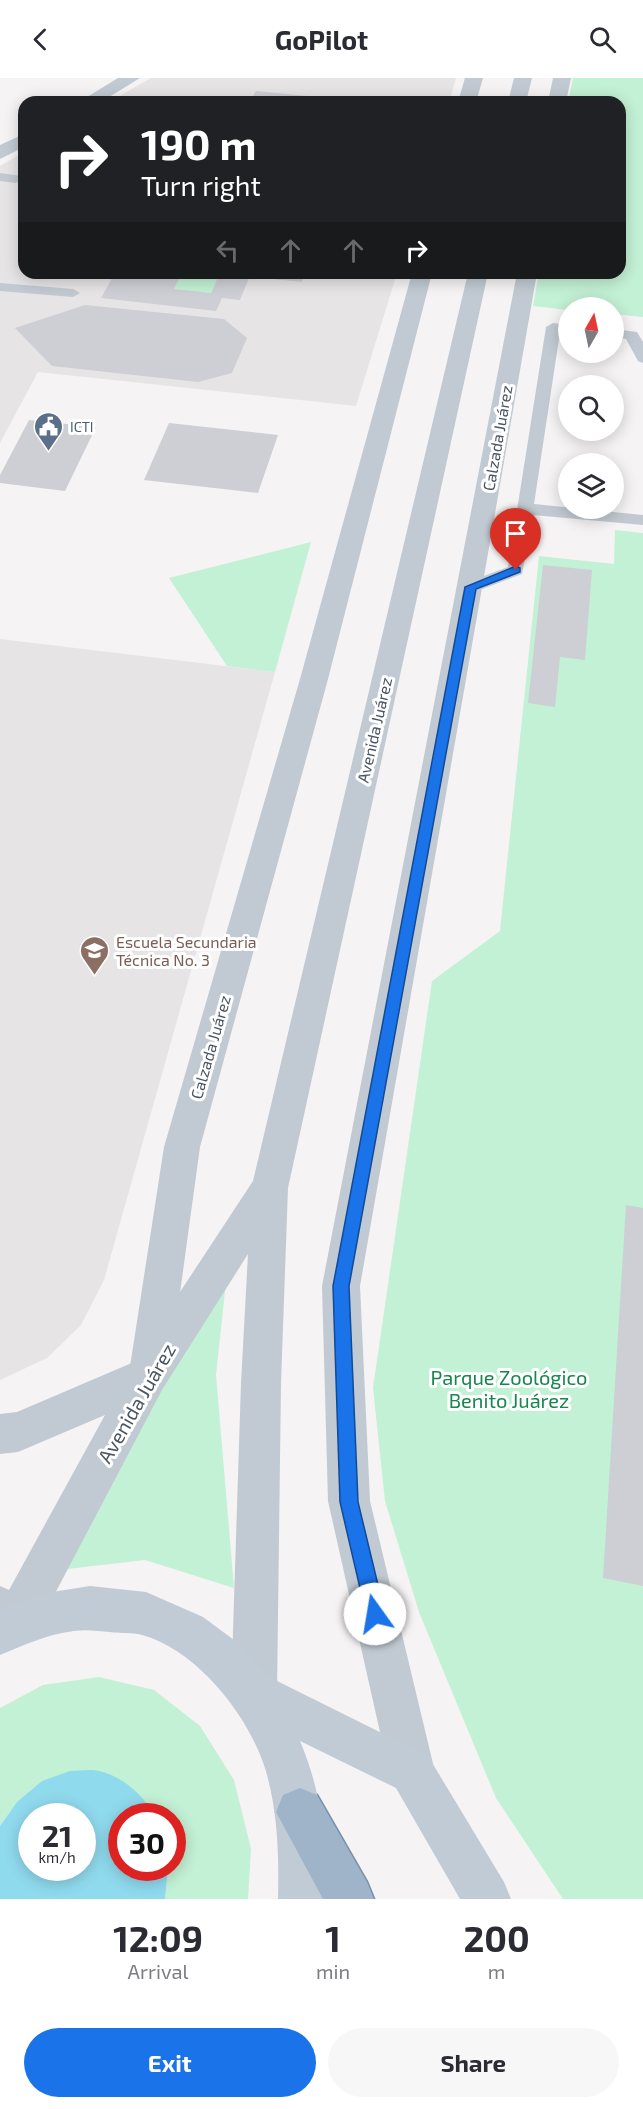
<!DOCTYPE html>
<html lang="en">
<head>
<meta charset="utf-8">
<style>
	body { margin:0; font-family:"Exo 2",sans-serif; background:#f7f7f7; color:#2b2b33; height:100vh; display:flex; flex-direction:column; font-size:22px; white-space:nowrap }
	* { box-sizing:border-box; margin:0 }
	p { font-size:20px; color:#7c7c81 }
	.icon { flex:none; width:33px; height:33px; fill:none; stroke:currentColor; stroke-width:2; stroke-linecap:round; stroke-linejoin:round }
	.map { position:relative; height:1821px; overflow:hidden }
	.panel { display:flex; flex-direction:column; background:#fff; flex:1 }
	.panel>* { flex:none }
	.banner { position:absolute; left:18px; top:18px; width:608px; height:183px; border-radius:18px; box-shadow:0 3px 15px #0003; background:#202124; color:#fff; overflow:hidden }
	.needle { width:39px; rotate:9deg }
	.fabs { position:absolute; left:558px; top:219px; display:grid; gap:12px }
	.fabs a { display:grid; place-items:center; width:66px; height:66px; border-radius:50%; background:#fff; box-shadow:0 3px 15px #0003; font-size:30px }
	.speed { position:absolute; left:18px; top:1725px; display:flex; gap:12px; font-size:30px; font-weight:700; text-align:center }
	.speed>* { display:grid; place-content:center; width:78px; height:78px; border-radius:50%; background:#fff; box-shadow:0 3px 15px #0003; line-height:1 }
	.speed small { font-size:15px; font-weight:400 }
	.speed .limit { border:9px solid #d22; background:#fff; color:#111 }
	.pin { position:absolute; display:grid; place-items:center; width:51px; height:51px; color:#fff; margin:-62px -26px; border-radius:50% 50% 50% 0; rotate:-45deg; box-shadow:0 0 6px #0007 }
	.pin .icon { rotate:45deg }
	.me { position:absolute; width:66px; margin:-33px; rotate:347deg; stroke-linejoin:round; filter:drop-shadow(0 0 4px #0008) }
	.turn { display:flex; align-items:center; gap:21px; height:126px; padding:0 24px; font-size:27px }
	.turn .icon { width:78px; height:78px; stroke-width:2.5 }
	.turn b { display:block; font-size:42px; line-height:51px }
	.lanes { display:flex; align-items:center; height:57px; padding:0 24px; background:#0003; justify-content:center; gap:30px; direction:ltr }
	.lanes .off { opacity:.35 }
	.eta { display:flex; justify-content:space-evenly; align-items:center; height:102px; text-align:center }
	.eta b { font-size:36px; font-weight:700; line-height:42px }
	.button { display:flex; gap:12px; margin-top:auto; padding:12px 24px }
	.button a { flex:1; height:69px; border-radius:36px; background:#1a73e8; color:#fff; font-size:24px; font-weight:700; line-height:69px; text-align:center }
	.button a+a { background:#f7f7f7; color:#2b2b33 }
	header { display:flex; justify-content:space-between; align-items:center; height:78px; padding:0 24px; background:#fff; font-size:27px; font-weight:700 }
	.map>svg:first-child { display:block }
	.education { fill:#e6e4e5 }
	.green { fill:#c3f1d5 }
	.water { fill:#90daee; fill-rule:evenodd }
	.building { fill:#cdcfd5 }
	.lines { fill:none; stroke-linecap:round; stroke-linejoin:round }
	.trunk-casing { stroke:#7690ad; stroke-width:3 }
	.service { fill:#c1cad2; fill-rule:evenodd }
	.minor { fill:#c1cad2; fill-rule:evenodd }
	.tertiary { fill:#c1cad2; fill-rule:evenodd }
	.secondary { fill:#c1cbd6; fill-rule:evenodd }
	.trunk { fill:#9fb4c9; fill-rule:evenodd }
	.route { fill:#1a73e8; stroke:#114b97; stroke-width:1.5 }
	.labels { text-anchor:middle; dominant-baseline:central; stroke-width:6; stroke-linejoin:round; paint-order:stroke }
	.far-service-label { font-size:14px; fill:#4e5e75; stroke:#fff; text-anchor:start }
	.street-label { font-size:16px; fill:#4a5661; stroke:#fff }
	.education-label { font-size:16px; fill:#785e54; stroke:#fff; text-anchor:start }
	.near-park-label { font-size:20px; fill:#17864f; stroke:#fff }
	.near-street-label { font-size:20px; fill:#4a5661; stroke:#fff }
</style>
</head>
<body>
<header><svg class="icon" aria-label="back" viewBox="0 0 24 24"><path d="M15 5l-7 7 7 7"/></svg>GoPilot<svg class="icon" aria-label="search" viewBox="0 0 24 24"><circle cx="10" cy="10" r="6"/><path d="M15 15l6 6"/></svg></header>
<div class="map">
<svg width="643" height="1821" viewBox="0 0 643 1821">
	<rect width="100%" height="100%" fill="#f5f3f3"/>
	<path class="education" d="M151 0H456L449 24H109Z
		M24 74V195H397L356 328 38 294 0 365V88Z
		M0 561 275 594 104 1202 81 1247 47 1280 0 1302Z"/>
	<path class="green" d="M573 0H643V239L614 236V230L568 232 533 228 539 195H620V24H568Z
		M182 195H220L211 215 174 211Z
		M615 452 643 455V1821H563L496 1720 419 1534 385 1423 373 1310 432 903 500 853 539 478 614 486Z
		M311 464 275 594 227 588 169 500Z
		M232 1148 216 1297 234 1510 145 1482 50 1493Z
		M99 1599 154 1612 200 1648 234 1702 251 1771 248 1821H165L168 1790H172V1738H154L150 1729 17 1724 0 1748V1630L43 1607Z"/>
	<path class="water" d="M70 1693C79 1693 91 1691 99 1693 122 1698 145 1718 154 1738H122V1790H168L165 1821H0V1748L17 1724 42 1703ZM32 1738H82V1790H32Z"/>
	<path class="building" d="M256 13 348 22V24H250Z
		M115 195H182L174 211 211 215 220 195H251L240 222 222 220 216 233 101 220Z
		M275 195H305L302 204 273 201Z
		M85 227 224 241 247 260 232 295 198 304 52 288 15 250Z
		M29 342 96 349 65 413 0 405V397Z
		M169 345 278 357 258 415 144 402Z
		M543 487 592 492 585 582 560 579 555 629 528 625Z
		M626 1127 643 1130V1508L603 1500Z"/>
	<g class="lines">
		<defs>
			<path id="trunk" d="M300 1710 317 1717 367 1804 374 1821H323L276 1734 283 1717Z"/>
		</defs>
		<use href="#trunk" class="trunk-casing"/>
		<path class="service" d="M0 95 21 98 22 101 16 105 0 103Z
			M0 205 73 211 80 215 73 219 0 213Z
			M553 245 568 247V255L560 254 534 426 643 437V447L533 437 522 496 477 513H465L462 509 465 505 508 489 546 249Z
			M614 251 637 254 643 264V285L638 283 626 261 614 259Z"/>
		<path class="minor" d="M118 0H140L101 24H79Z
			M465 0H483L476 24H458Z
			M553 0H571L566 24H548Z
			M24 56V69L0 81V67Z
			M412 195H432L328 601 200 1069 169 1295 163 1309 149 1315 135 1309 129 1295 164 1069 300 601Z
			M517 195H537L360 1208 370 1423 435 1694 428 1710 412 1717 396 1710 389 1694 328 1423 322 1208Z"/>
		<path class="tertiary" d="M514 0H532L526 24H508Z
			M468 195H488L288 1110 281 1305 277 1615 270 1631 254 1638 238 1631 231 1615 241 1305 248 1176 162 1312 30 1563 14 1569 0 1563V1508L9 1512 105 1337 18 1374 0 1376V1336L17 1334 134 1284 253 1103Z"/>
		<path class="secondary" d="M90 1508 146 1514 203 1539 238 1565 267 1598 428 1678 504 1804 511 1821H460L396 1710 300 1663C322 1715 327 1765 326 1821H278C279 1777 278 1733 265 1690 248 1637 197 1572 142 1557 132 1554 120 1556 110 1554 98 1553 86 1551 74 1553 48 1556 24 1567 0 1577V1532L52 1514Z"/>
		<use href="#trunk" class="trunk"/>
	</g>
	<path class="route" d="M516 488 520 490V494L476 511 349 1208 358 1424 385 1536 382 1542 375 1545 369 1542 366 1536 340 1424 333 1208 465 509Z"/>
	<defs>
		<symbol id="civic-pin" viewBox="-11 -11 22 30"><path d="M0 17L-7.5 6A9.5 9.5 0 1 1 7.5 6Z" fill="#5c6f8a" stroke="#fff"/><path d="M-.6-6.5H3V-4.5H.6V-3L4-1V1h2V6H-6V1h2V-1L-.6-3ZM-1.2 2.5V6h2.4V2.5Z" fill="#fff"/></symbol>
		<symbol id="school-pin" viewBox="-11 -11 22 30"><path d="M0 17L-7.5 6A9.5 9.5 0 1 1 7.5 6Z" fill="#8d6e63" stroke="#fff"/><path d="M0-5L7-2L0 1L-7-2ZM-4 1L0 2.5L4 1V4Q0 6-4 4Z" fill="#fff"/></symbol>
	</defs>
	<g fill-rule="evenodd">
		<use href="#civic-pin" x="32" y="332" width="33" height="45"/>
		<use href="#school-pin" x="78" y="856" width="33" height="45"/>
	</g>
	<g class="labels">
		<g class="far-service-label">
			<text x="70" y="348">ICTI</text>
		</g>
		<g class="street-label">
			<text transform="translate(497 360) rotate(-80)">Calzada Juárez</text>
			<text transform="translate(374 652) rotate(-77)">Avenida Juárez</text>
			<text transform="translate(210 969) rotate(-74)">Calzada Juárez</text>
		</g>
		<g class="education-label">
			<text x="116" y="863">Escuela Secundaria<tspan x="116" dy="18">Técnica No. 3</tspan></text>
		</g>
		<g class="near-park-label">
			<text x="509" y="1299">Parque Zoológico<tspan x="509" dy="23">Benito Juárez</tspan></text>
		</g>
		<g class="near-street-label">
			<text transform="translate(136 1325) rotate(-60)">Avenida Juárez</text>
		</g>
	</g>
</svg>
<div class="fabs">
<a><svg class="needle" viewBox="-14 -14 28 28"><path d="M0-13l5 13h-10z" fill="#e53935"/><path d="M0 13l5-13h-10z" fill="#7c7c81"/></svg></a>
<a><svg class="icon" aria-label="search" viewBox="0 0 24 24"><circle cx="10" cy="10" r="6"/><path d="M15 15l6 6"/></svg></a>
<a><svg class="icon" aria-label="layers" viewBox="0 0 24 24"><path d="M12 4l9 5-9 5-9-5zM3 14l9 5 9-5"/></svg></a>
</div>
<div class="speed"><div>21<small>km/h</small></div><div class="limit">30</div></div>
<div class="pin" style="left:516px;top:492px;background:#d93025"><svg class="icon" aria-label="arrive" viewBox="0 0 24 24"><path d="M6 21V4h12l-3 4 3 4H6"/></svg></div>
<svg class="me" style="left:375px;top:1536px" viewBox="-20 -20 40 40"><circle r="19" fill="#fff"/><path d="M0-13L10 11 0 6-10 11z" fill="#1a73e8"/></svg>
<div class="banner">
<div class="turn"><svg class="icon" aria-label="right" viewBox="0 0 24 24"><path d="M7 20v-9h11M14 6l5 5-5 5"/></svg><div><b>190 m</b>Turn right</div></div>
<div class="lanes"><svg class="icon off" aria-label="left" viewBox="0 0 24 24"><path d="M17 20v-9H6M10 6l-5 5 5 5"/></svg><svg class="icon off" aria-label="ahead" viewBox="0 0 24 24"><path d="M12 20V5M6 11l6-6 6 6"/></svg><svg class="icon off" aria-label="ahead" viewBox="0 0 24 24"><path d="M12 20V5M6 11l6-6 6 6"/></svg><svg class="icon" aria-label="right" viewBox="0 0 24 24"><path d="M7 20v-9h11M14 6l5 5-5 5"/></svg></div>
</div>
</div>
<section class="panel">
<div class="eta">
<div><b>12:09</b><p>Arrival</p></div>
<div><b>1</b><p>min</p></div>
<div><b>200</b><p>m</p></div>
</div>
<div class="button"><a>Exit</a><a>Share</a></div>
</section>
</body>
</html>
